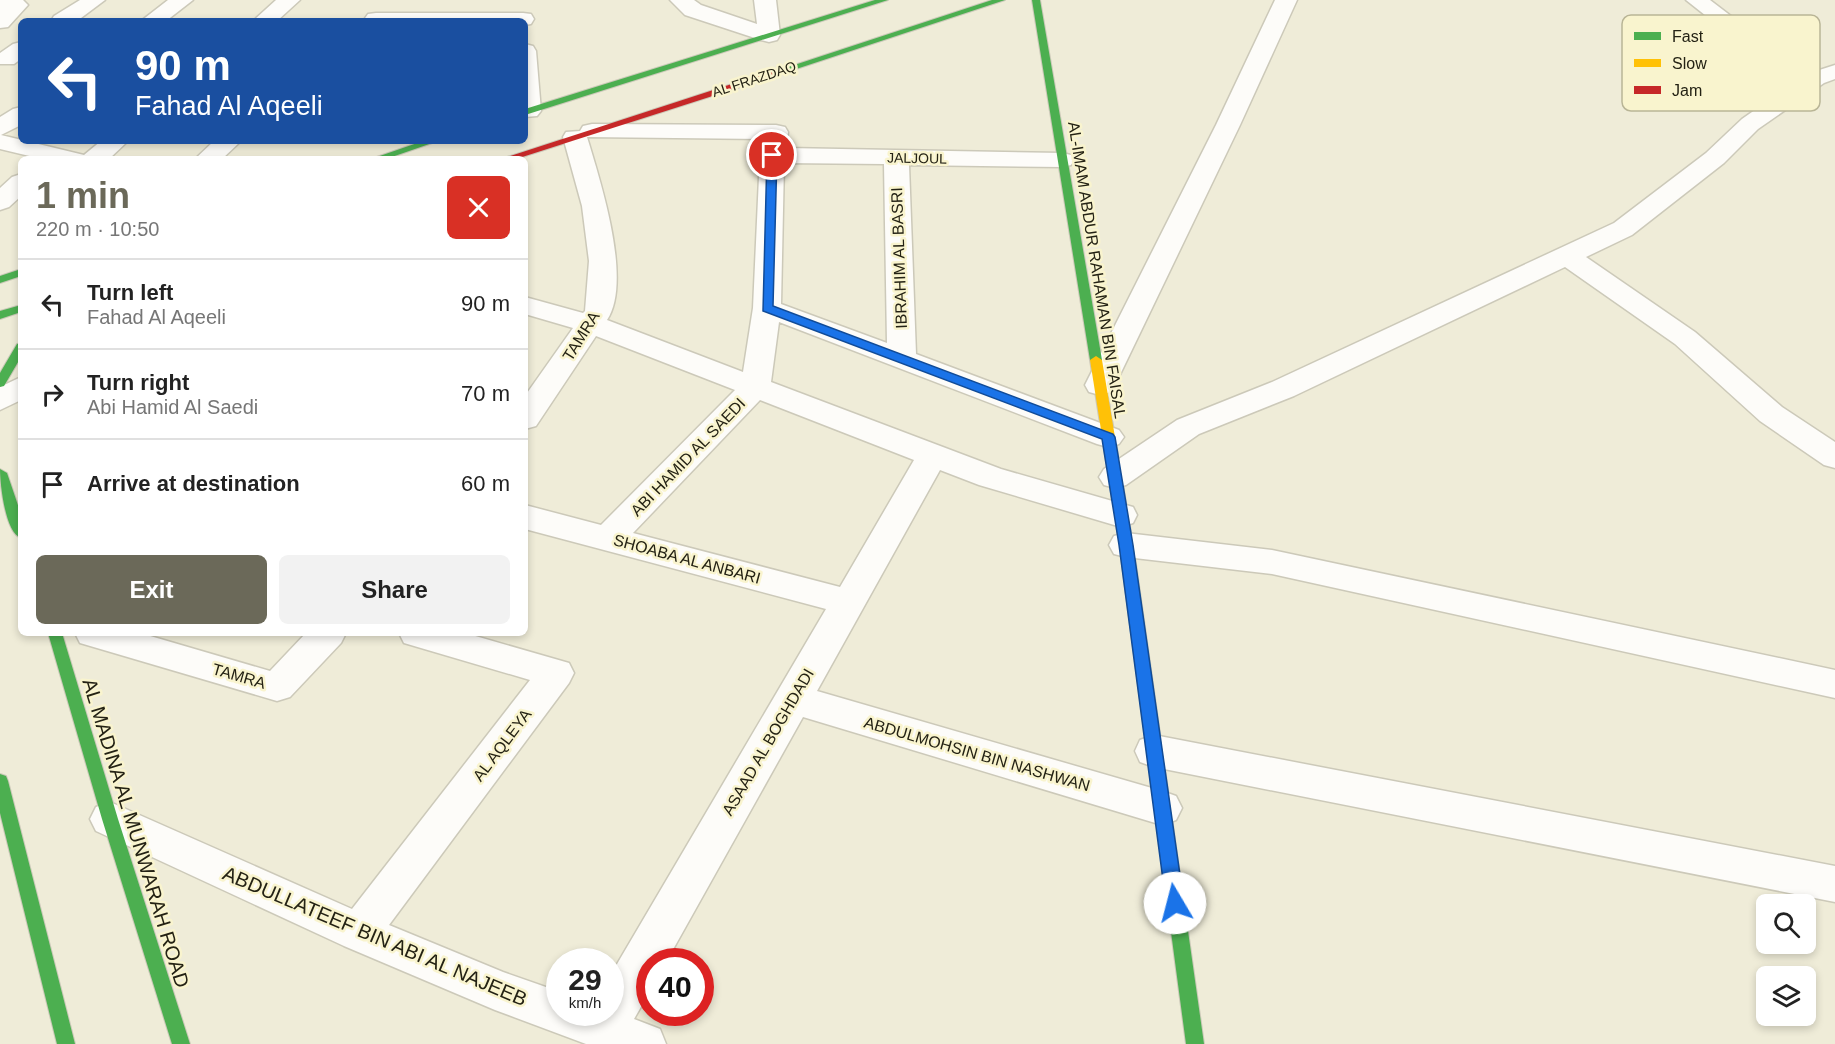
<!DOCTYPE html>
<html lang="en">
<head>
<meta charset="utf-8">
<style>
	body { margin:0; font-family:Helvetica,sans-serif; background:#f2f2f2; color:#222; height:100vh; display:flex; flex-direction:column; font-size:22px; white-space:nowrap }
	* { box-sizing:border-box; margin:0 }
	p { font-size:20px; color:#767676 }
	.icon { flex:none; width:33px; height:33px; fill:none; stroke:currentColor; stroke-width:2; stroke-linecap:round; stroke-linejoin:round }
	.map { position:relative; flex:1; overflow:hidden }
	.side { position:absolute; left:18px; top:156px; width:510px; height:480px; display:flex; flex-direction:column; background:#fff; border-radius:9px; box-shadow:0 3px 9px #0003 }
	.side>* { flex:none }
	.guide { position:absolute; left:18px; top:18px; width:510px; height:126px; border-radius:9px; box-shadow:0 3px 9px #0003; background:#1a4fa0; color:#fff; overflow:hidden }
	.controls { position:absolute; left:1756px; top:894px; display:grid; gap:12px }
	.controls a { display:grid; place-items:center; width:60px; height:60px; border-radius:9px; background:#fff; box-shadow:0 3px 9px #0003; font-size:30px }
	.speed { position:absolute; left:546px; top:948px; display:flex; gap:12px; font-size:30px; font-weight:700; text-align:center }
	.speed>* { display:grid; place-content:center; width:78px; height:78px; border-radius:50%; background:#fff; box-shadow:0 3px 9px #0003; line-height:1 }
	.speed small { font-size:15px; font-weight:400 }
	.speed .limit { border:9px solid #d22; background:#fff; color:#111 }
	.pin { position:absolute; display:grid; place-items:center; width:51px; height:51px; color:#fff; margin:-26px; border:3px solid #fff; border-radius:50%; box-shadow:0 2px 6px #0007 }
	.me { position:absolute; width:66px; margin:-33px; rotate:352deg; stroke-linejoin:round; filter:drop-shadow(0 0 4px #0008) }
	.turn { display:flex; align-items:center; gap:21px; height:126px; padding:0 18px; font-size:27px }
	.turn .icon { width:78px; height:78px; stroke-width:2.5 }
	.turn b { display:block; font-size:42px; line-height:51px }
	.round { display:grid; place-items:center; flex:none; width:63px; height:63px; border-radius:9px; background:#f2f2f2 }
	.overview { display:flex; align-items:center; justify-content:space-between; height:102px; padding:0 18px }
	h1 { font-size:36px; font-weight:700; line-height:45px; color:#6b6959 }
	.button { display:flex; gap:12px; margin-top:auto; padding:12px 18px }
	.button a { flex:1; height:69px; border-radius:9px; background:#6b6959; color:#fff; font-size:24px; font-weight:700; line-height:69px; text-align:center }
	.button a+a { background:#f2f2f2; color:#222 }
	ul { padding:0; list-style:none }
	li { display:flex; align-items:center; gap:18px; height:90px; padding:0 18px; border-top:2px solid #e0e0e0 }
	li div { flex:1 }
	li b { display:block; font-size:22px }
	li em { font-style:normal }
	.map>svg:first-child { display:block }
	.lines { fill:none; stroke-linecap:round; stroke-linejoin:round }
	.street-casing { stroke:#ccc9b9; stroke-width:3 }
	.fast-casing { stroke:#ccc9b9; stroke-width:2 }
	.slow-casing { stroke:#ccc9b9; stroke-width:2 }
	.jam-casing { stroke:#ccc9b9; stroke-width:2 }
	.street { fill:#fdfcf9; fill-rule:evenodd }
	.fast { fill:#4caf50; fill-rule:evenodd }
	.slow { fill:#ffc107; fill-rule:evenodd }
	.jam { fill:#c62828; fill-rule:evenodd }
	.route { fill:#1a73e8; stroke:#114b97; stroke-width:1.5 }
	.labels { text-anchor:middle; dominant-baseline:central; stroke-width:5; stroke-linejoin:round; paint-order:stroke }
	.far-street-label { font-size:14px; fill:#242214; stroke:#f9f4ce }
	.street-label { font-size:16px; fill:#242214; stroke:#f9f4ce }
	.near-street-label { font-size:20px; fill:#242214; stroke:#f9f4ce }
	.key { fill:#f9f4ce; stroke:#b9b596; stroke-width:1.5 }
	.key-label { font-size:16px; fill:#242214 }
</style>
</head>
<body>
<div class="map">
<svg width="1835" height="1044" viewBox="0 0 1835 1044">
	<rect width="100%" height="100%" fill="#efecd8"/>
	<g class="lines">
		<defs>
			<path id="street" d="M0 0H23L28 5 8 27 0 28Z
				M80 0H105L77 21H51L54 16Z
				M168 0H193L166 21H141Z
				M276 0H300L277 21H253Z
				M670 0H694L701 5 757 24 754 0H776L780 35 777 40 769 42 761 40 685 15Z
				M1275 0H1297L1240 125 1115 385 1111 392 1100 395 1089 392 1085 385 1216 125Z
				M1686 0H1710L1807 74 1835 65V79L1824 83 1758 129 1724 163 1632 235 1586 257 1695 332 1782 407 1835 442V468L1824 465 1760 421 1675 344 1565 267 1294 396 1199 434 1126 485 1115 488 1104 485 1099 477 1104 469 1177 420 1272 382 1614 223 1706 153 1742 119 1792 84Z
				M376 13H523L531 14 534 19 531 24 525 25V21H363L368 14Z
				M21 42V59L14 64H0V53L13 44Z
				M525 44 533 46 536 51 541 111 537 116 525 117Z
				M21 107V125L1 135 84 155 101 141H128L109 159H42L0 149V117L13 109Z
				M592 124 776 125 785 127 788 132 786 148 1062 153 1071 155 1074 160 1071 165 1062 167 909 165 916 354 1119 430 1124 437 1119 444 1108 447 1097 444 779 322 771 382 1001 469 1133 507 1137 515 1133 523 1121 527 979 485 940 470 817 691 1162 791 1176 796 1182 808 1176 820 1162 825 803 717 666 962H650V991L634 1019 660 1029 666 1044H586L495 1010 344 946 96 831 90 819 96 807 110 802 352 909 530 680 404 643 399 633H465L569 663 574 673 569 683 389 925 503 972 560 992V1012H610V976L826 609 525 529V505L601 525 735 390 596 336 536 426 525 429V396L573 328 525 314V297L583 313 585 311 589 261 582 206 563 137 566 132 580 131 583 126ZM587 137 763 139 760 155 753 308 743 372 607 320C633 281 600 180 587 137ZM784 163 884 164 887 343 781 304ZM760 400 914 460 840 587 633 533Z
				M214 141H241L222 159H195Z
				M21 174V196L9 207 0 210V188L12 177Z
				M21 377V400L0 410V387Z
				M1126 533 1272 550 1835 670V698L1272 574 1126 557 1114 554 1109 545 1114 536Z
				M75 633H140L270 671 306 633H346L341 643 290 697 277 701 80 643Z
				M1154 735 1835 866V902L1154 767 1140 762 1135 751 1140 740Z"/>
			<path id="fast" d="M875 0H888L525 115V109Z
				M992 0H1005L775 76 767 74Z
				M1032 0H1040L1102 360 1096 364 1090 360Z
				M423 141H438L386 159H371Z
				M21 269V276L0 283V276Z
				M21 305V312L0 319V311Z
				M21 343V357L4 386 0 387V373L17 344Z
				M0 469 7 473 21 514V538C5 533 0 483 0 469Z
				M1127 545 1134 550 1204 1044H1186L1120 550Z
				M48 633H62L118 819 190 1044H172L102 819Z
				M0 774 6 776 8 781 75 1044H57L0 813Z"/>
			<path id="slow" d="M1096 356 1102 360 1134 550 1127 555 1120 550 1090 360Z"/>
			<path id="jam" d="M772 71 775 72V76L516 159H501Z"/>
		</defs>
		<use href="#street" class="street-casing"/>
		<use href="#fast" class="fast-casing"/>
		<use href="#slow" class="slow-casing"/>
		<use href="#jam" class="jam-casing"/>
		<use href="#street" class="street"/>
		<use href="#fast" class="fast"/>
		<use href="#slow" class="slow"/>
		<use href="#jam" class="jam"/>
	</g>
	<path class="route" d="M772 152 777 155 773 306 1113 434 1115 437 1133 545 1184 903 1181 908 1175 910 1169 908 1166 903 1119 545 1102 439 763 311 767 155Z"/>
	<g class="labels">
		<g class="far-street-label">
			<text transform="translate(754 79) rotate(-18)">AL FRAZDAQ</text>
			<text transform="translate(917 158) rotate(1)">JALJOUL</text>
		</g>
		<g class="street-label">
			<text transform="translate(899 258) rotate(-92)">IBRAHIM AL BASRI</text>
			<text transform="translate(1097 270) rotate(81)">AL-IMAM ABDUR RAHAMAN BIN FAISAL</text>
			<text transform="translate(581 336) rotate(-58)">TAMRA</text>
			<text transform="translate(688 457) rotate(-46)">ABI HAMID AL SAEDI</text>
			<text transform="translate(687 559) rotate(15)">SHOABA AL ANBARI</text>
			<text transform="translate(239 676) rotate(16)">TAMRA</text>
			<text transform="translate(768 742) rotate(-60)">ASAAD AL BOGHDADI</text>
			<text transform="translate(502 745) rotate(-53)">AL AQLEYA</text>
			<text transform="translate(977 754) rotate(16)">ABDULMOHSIN BIN NASHWAN</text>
		</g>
		<g class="near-street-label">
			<text transform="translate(136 833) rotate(73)">AL MADINA AL MUNWARAH ROAD</text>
			<text transform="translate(375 936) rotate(23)">ABDULLATEEF BIN ABI AL NAJEEB</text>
		</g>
	</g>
	<rect x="1622" y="15" width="198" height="96" rx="9" class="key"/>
	<rect x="1634" y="32" width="27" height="8" fill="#4caf50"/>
	<rect x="1634" y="59" width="27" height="8" fill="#ffc107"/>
	<rect x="1634" y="86" width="27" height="8" fill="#c62828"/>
	<g class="key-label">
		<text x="1672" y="42">Fast</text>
		<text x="1672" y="69">Slow</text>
		<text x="1672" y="96">Jam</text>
	</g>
</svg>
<div class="controls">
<a><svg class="icon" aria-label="search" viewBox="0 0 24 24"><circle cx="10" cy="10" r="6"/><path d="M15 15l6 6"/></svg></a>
<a><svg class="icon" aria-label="layers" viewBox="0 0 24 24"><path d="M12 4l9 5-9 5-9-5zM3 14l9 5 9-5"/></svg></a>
</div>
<div class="speed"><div>29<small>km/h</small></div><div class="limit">40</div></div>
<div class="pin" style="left:772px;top:155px;background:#d93025"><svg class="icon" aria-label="arrive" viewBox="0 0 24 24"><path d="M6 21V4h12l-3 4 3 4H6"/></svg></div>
<svg class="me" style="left:1175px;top:903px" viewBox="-20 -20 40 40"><circle r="19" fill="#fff"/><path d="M0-13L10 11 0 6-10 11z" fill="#1a73e8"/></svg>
<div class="guide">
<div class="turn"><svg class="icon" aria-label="left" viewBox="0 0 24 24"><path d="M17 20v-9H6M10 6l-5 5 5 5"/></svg><div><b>90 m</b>Fahad Al Aqeeli</div></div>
</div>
<section class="side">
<div class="overview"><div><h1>1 min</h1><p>220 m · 10:50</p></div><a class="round" style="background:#d93025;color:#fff"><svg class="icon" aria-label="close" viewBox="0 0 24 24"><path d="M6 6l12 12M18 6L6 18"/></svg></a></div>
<ul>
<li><svg class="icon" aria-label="left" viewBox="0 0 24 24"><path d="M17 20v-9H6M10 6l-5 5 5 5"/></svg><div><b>Turn left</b><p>Fahad Al Aqeeli</p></div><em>90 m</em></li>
<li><svg class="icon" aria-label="right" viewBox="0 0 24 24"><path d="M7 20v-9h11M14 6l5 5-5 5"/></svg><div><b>Turn right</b><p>Abi Hamid Al Saedi</p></div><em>70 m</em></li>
<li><svg class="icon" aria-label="arrive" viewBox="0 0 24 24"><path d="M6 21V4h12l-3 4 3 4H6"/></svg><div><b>Arrive at destination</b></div><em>60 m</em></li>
</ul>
<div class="button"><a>Exit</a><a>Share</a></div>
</section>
</div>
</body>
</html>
